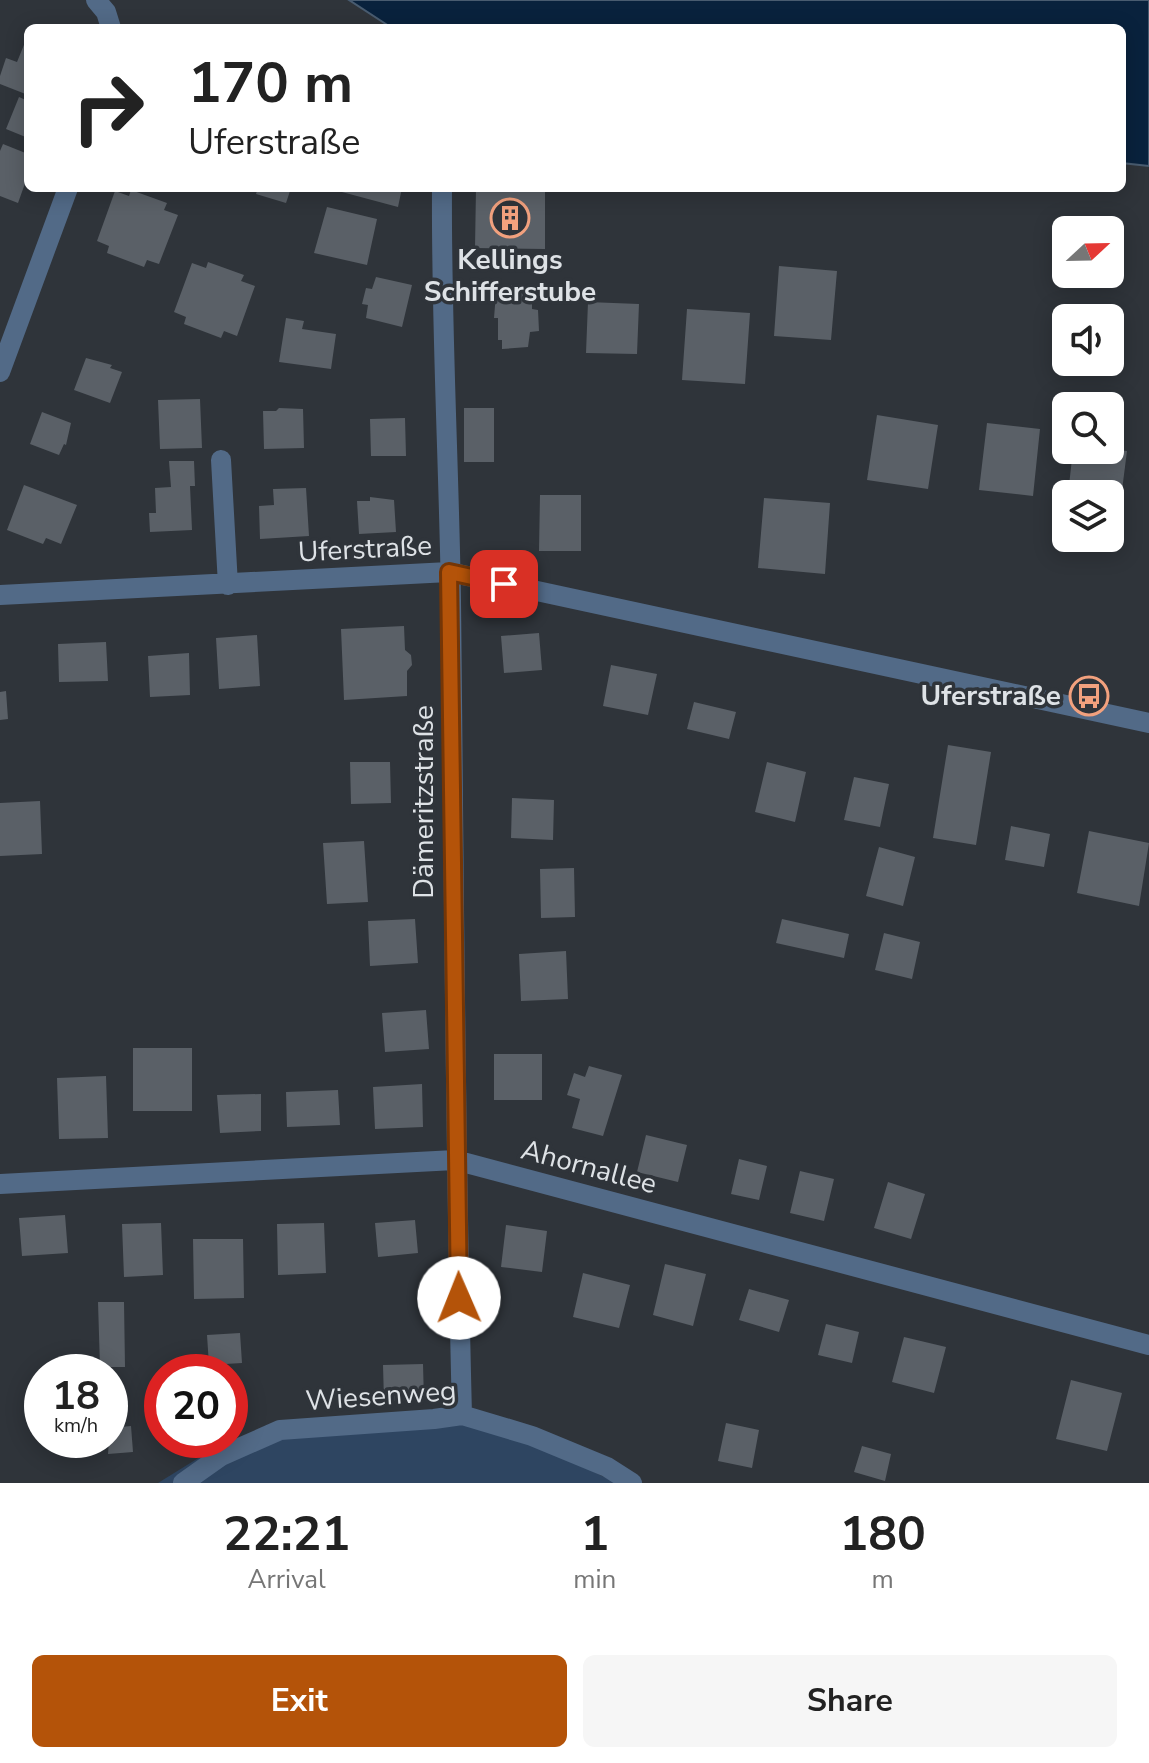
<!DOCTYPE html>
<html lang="en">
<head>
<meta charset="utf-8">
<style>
	body { margin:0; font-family:"Nunito Sans",sans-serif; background:#f6f6f6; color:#222; height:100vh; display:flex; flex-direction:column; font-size:30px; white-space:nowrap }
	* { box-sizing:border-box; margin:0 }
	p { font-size:26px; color:#767676 }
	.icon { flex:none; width:44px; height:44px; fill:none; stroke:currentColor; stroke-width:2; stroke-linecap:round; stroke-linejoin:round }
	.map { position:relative; height:1483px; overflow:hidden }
	.sheet { display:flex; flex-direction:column; background:#fff; flex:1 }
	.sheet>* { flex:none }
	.hud { position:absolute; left:24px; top:24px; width:1102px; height:168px; border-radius:12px; box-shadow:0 4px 20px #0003; background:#fff; color:#222; overflow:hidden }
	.needle { width:52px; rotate:68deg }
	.controls { position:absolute; left:1052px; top:216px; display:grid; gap:16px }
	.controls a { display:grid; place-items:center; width:72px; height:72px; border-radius:12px; background:#fff; box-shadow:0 4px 20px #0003; font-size:40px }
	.speed { position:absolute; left:24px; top:1354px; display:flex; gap:16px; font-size:40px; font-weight:700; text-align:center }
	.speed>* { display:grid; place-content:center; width:104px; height:104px; border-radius:50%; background:#fff; box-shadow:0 4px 20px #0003; line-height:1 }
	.speed small { font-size:20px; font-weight:400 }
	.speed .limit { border:12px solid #d22; background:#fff; color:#111 }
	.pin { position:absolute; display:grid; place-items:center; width:68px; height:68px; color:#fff; margin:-34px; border-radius:16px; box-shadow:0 4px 12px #0006 }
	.me { position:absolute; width:88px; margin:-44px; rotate:359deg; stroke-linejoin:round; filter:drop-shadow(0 0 6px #0008) }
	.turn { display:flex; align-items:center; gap:28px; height:168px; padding:0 32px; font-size:36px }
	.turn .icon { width:104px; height:104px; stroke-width:2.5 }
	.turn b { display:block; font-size:56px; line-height:68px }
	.eta { display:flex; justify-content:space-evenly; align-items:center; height:136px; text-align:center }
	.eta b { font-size:48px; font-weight:700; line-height:56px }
	.action { display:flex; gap:16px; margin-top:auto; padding:16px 32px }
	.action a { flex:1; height:92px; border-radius:12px; background:#b45309; color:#fff; font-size:32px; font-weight:700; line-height:92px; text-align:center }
	.action a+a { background:#f6f6f6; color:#222 }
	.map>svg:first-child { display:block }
	.green { fill:#2e4561 }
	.water { fill:#09223d; stroke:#495c70; stroke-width:2 }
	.building { fill:#5a6067 }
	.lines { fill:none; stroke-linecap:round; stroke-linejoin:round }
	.minor { stroke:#526a87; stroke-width:20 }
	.route-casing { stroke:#753606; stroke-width:20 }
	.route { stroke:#b45309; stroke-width:14 }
	.labels { text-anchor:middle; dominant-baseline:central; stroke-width:7; stroke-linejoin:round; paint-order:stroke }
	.poi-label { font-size:28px; font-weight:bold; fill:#dee2e6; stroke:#2f343a }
	.street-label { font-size:28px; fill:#dee2e6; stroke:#2f343a }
</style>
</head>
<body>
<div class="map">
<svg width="1149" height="1483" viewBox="0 0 1149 1483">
	<rect width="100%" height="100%" fill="#2f343a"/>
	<path class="green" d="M429 1417 505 1427 616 1483H158L221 1444 311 1418Z"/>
	<path class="water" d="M349 0H1149V166L1122 163V28H392Z"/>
	<path class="building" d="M28 35V95L0 84V76L6 58 17 62Z
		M19 97 28 101V138L6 129Z
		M3 144 28 154V175L18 203 0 196V151Z
		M258 188H291L286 203 256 194Z
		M327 188H402L398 207Z
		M476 188H545V249L475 248Z
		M131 190 167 203 164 210 178 215 159 264 147 260 144 267 107 253 109 246 97 241 115 191 129 196Z
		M327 207 377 219 367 265 314 253Z
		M208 262 244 275 241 281 255 286 237 336 224 331 221 338 184 324 186 317 174 312 192 263 206 268Z
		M779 266 837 271 831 340 774 336Z
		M376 277 412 285 402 327 366 318 368 305 362 304 366 288 372 289Z
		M507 285H519L524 290 523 294 532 293V309L538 310 539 331 530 332 528 347 502 349V340H498V318H494L496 293 503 292Z
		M588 302 639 304 637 354 586 353Z
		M687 309 750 313 745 384 682 380Z
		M286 318 304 321 302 329 336 334 331 369 279 362Z
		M86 358 112 365 110 368 122 372 110 403 74 390Z
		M200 399 202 448 160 449 158 400Z
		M279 408 303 409 304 448 264 449 263 411H276Z
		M464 408H494V462H464Z
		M42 412 71 423 66 445 64 444 59 455 30 444Z
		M877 415 938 425 928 489 867 480Z
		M405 418 406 456H371L370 419Z
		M987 423 1040 429 1033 496 979 490Z
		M1110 449 1127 451 1119 514 1110 513V494H1068L1073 450Z
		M169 461H194L195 486H190L192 530 150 532 149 513H156L155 488 171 487Z
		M24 485 77 505 61 544 46 538 43 544 7 530Z
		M306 488 309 536 260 539 259 506 274 505 273 489Z
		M540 495H581V551H539Z
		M370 497 394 500 396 532 359 534 357 501H370Z
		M764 498 830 503 825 574 758 568Z
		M404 626 405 650 411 655 412 665 407 671V696L344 700 341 629Z
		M539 633 542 670 504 673 501 636Z
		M257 635 260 686 219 689 216 638Z
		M106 642 108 681 59 682 58 644Z
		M189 653 190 695 150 697 148 656Z
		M611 665 657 674 648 715 603 706Z
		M6 691 8 719 0 720V692Z
		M694 702 736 712 729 739 687 729Z
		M948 745 991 752 976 845 933 838Z
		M350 762H390L391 803 351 804Z
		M767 762 806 772 795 822 755 812Z
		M854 777 889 784 880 827 844 820Z
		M512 798 554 800 553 840 511 838Z
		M40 801 42 854 0 856V803Z
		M1011 826 1050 834 1044 867 1005 860Z
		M1089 831 1149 843 1139 906 1077 893Z
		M364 841 368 902 327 904 323 843Z
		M879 847 915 857 903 906 866 896Z
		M574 868 575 917 541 918 540 869Z
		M415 919 418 963 370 966 368 921Z
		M782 919 849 934 844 958 776 943Z
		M884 933 920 942 912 979 875 970Z
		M566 951 568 999 521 1001 519 954Z
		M426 1010 429 1049 385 1052 382 1013Z
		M133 1048H192V1111H133Z
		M494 1054H542V1100H494Z
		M589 1066 622 1075 603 1136 572 1128 580 1099 567 1095 574 1073 585 1077Z
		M106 1076 108 1138 59 1139 57 1078Z
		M422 1084 423 1127 375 1129 373 1087Z
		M338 1090 340 1125 287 1127 286 1092Z
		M261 1094V1131L220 1133 217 1095Z
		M646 1135 687 1145 678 1182 637 1172Z
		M739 1159 767 1166 759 1200 731 1194Z
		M800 1171 834 1179 824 1221 790 1213Z
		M888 1182 925 1194 911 1239 874 1228Z
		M65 1215 68 1253 22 1256 19 1218Z
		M415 1220 418 1253 378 1257 375 1223Z
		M161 1223 163 1275 124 1277 122 1224Z
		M324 1223 326 1273 278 1275 277 1224Z
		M506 1225 547 1231 542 1272 501 1267Z
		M193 1239H243L244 1298 194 1299Z
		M665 1264 706 1274 693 1326 653 1315Z
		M583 1273 630 1285 619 1328 573 1317Z
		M749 1289 789 1300 779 1332 739 1320Z
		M98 1302H124L125 1367H100Z
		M826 1324 859 1332 852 1363 818 1355Z
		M240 1333 242 1363 209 1365 207 1335Z
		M904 1337 946 1347 934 1393 892 1382Z
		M423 1364 424 1401H384L383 1365Z
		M1071 1380 1122 1393 1107 1451 1056 1439Z
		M34 1381H42V1418L35 1419Z
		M726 1423 759 1430 752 1468 718 1461Z
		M131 1426 133 1452 108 1454 110 1428Z
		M862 1446 891 1454 885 1481 854 1472Z"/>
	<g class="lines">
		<path class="minor" d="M96 0 106 12 111 28
			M442 188C441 326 449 463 451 601 454 872 455 1143 462 1415
			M0 372 68 188
			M221 460 228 585
			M0 595 449 572 1149 723
			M0 1184 455 1160 1149 1345
			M183 1483 221 1456 280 1430 434 1419 462 1415 532 1436 607 1467 632 1483"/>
	</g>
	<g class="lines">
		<defs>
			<path id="route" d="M459 1298 449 572 504 584"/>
		</defs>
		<use href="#route" class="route-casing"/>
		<use href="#route" class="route"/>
	</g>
	<defs>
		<symbol id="building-ring" viewBox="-11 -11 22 22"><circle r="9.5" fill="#2f343a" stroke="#f2a17e" stroke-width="1.5"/><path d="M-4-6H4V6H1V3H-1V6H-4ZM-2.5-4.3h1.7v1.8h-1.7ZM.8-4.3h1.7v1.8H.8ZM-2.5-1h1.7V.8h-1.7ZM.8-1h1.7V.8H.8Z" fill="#f2a17e"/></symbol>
		<symbol id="bus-ring" viewBox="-11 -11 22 22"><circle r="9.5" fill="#2f343a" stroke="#f2a17e" stroke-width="1.5"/><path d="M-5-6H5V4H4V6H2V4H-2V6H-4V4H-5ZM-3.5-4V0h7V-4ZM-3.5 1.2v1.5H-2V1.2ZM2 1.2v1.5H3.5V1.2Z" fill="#f2a17e"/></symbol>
	</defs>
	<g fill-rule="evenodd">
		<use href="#building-ring" x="488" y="196" width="44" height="44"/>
		<use href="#bus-ring" x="1067" y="674" width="44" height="44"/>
	</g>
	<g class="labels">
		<g class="poi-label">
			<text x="510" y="260">Kellings<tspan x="510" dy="32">Schifferstube</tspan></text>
			<text x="1061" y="696" text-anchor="end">Uferstraße</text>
		</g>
		<g class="street-label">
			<text transform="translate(365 549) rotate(-3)">Uferstraße</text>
			<text transform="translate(424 802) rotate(-90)">Dämeritzstraße</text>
			<text transform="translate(589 1167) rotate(15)">Ahornallee</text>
			<text transform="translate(381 1396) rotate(-4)">Wiesenweg</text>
		</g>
	</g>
</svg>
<div class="controls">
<a><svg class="needle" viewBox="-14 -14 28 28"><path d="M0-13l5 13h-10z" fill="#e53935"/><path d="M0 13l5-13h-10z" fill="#767676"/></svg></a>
<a><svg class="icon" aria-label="sound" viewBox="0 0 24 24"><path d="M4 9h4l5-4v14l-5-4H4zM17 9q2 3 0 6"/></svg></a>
<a><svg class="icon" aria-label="search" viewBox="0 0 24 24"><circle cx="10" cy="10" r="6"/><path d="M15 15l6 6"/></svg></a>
<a><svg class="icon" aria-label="layers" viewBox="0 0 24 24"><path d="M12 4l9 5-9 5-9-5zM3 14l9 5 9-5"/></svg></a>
</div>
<div class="speed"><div>18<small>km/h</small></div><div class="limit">20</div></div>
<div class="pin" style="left:504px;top:584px;background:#d93025"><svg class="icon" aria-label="arrive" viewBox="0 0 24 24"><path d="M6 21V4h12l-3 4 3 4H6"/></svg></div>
<svg class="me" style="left:459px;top:1298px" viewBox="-20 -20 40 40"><circle r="19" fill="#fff"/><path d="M0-13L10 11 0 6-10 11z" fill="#b45309"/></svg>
<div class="hud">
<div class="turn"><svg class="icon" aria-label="right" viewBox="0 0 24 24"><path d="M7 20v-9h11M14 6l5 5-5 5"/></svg><div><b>170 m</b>Uferstraße</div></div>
</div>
</div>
<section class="sheet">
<div class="eta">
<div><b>22:21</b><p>Arrival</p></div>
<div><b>1</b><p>min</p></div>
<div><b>180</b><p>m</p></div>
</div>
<div class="action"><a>Exit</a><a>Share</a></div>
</section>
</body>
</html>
